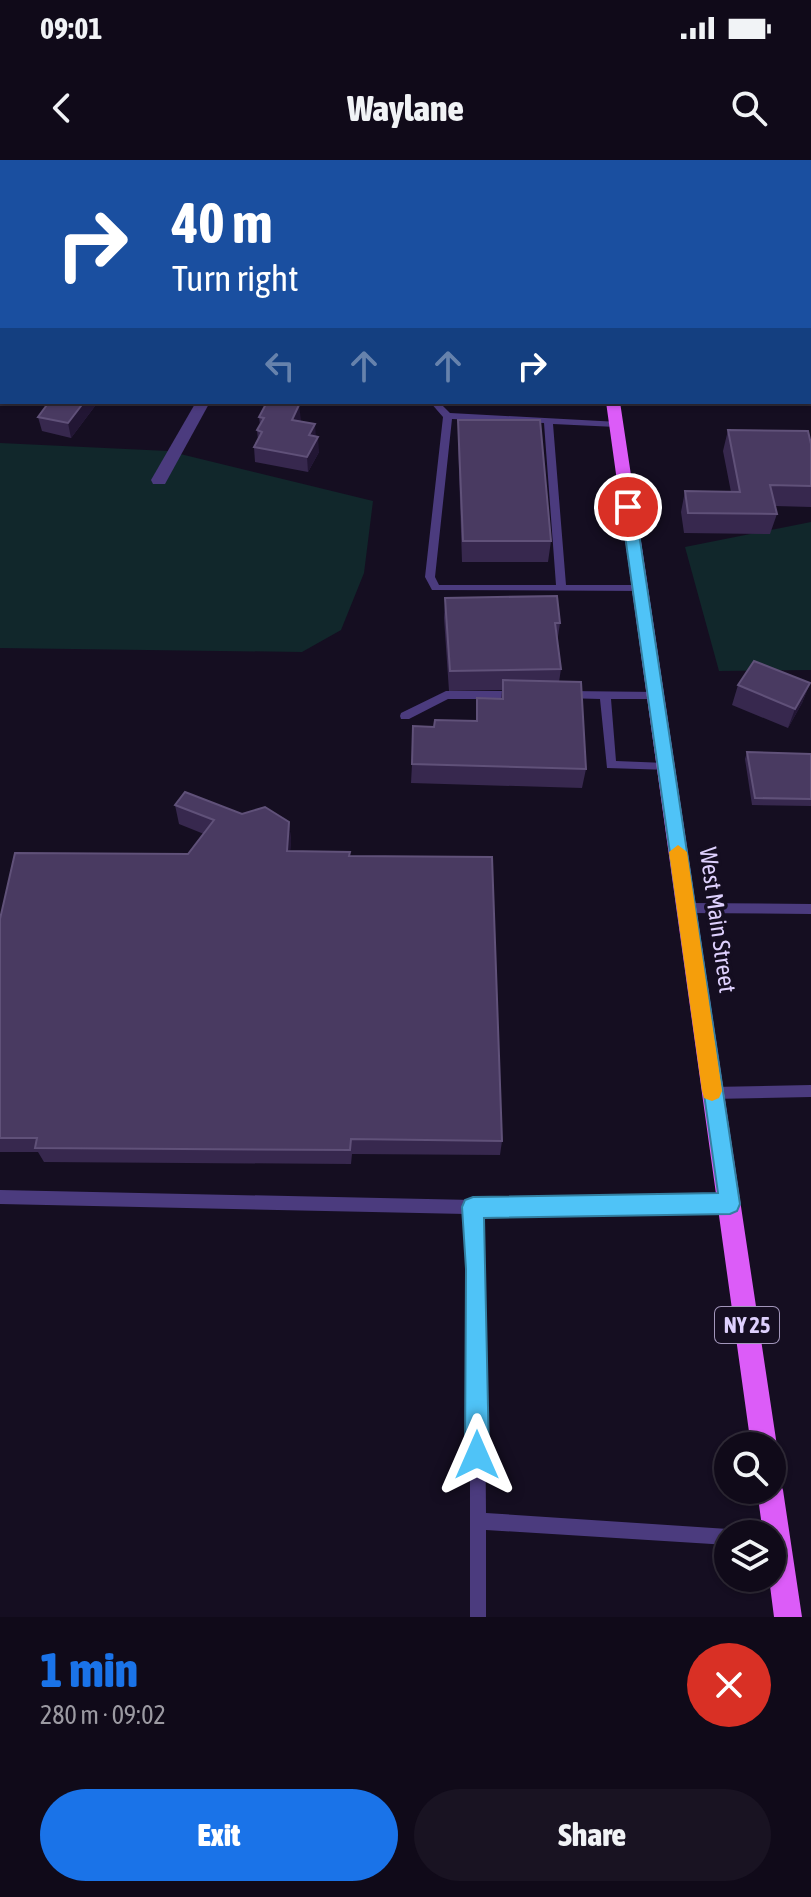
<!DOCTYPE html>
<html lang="en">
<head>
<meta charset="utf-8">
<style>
	body { margin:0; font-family:"Asap Condensed",sans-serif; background:#191322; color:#f1f3f6; height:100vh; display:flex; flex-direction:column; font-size:30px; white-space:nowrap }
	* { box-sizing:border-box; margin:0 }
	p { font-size:26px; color:#9c9aa2 }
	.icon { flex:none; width:44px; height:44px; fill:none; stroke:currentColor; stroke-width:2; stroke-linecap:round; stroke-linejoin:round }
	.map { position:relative; height:1457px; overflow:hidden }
	.panel { display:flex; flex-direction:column; background:#100a19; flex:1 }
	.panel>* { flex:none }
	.guide { position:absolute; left:0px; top:0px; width:812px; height:244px; box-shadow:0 2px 6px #0004,0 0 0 2px #302b38; background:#1a4fa0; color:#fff; overflow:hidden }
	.buttons { position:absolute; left:714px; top:1272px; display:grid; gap:16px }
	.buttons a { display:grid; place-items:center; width:72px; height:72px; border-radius:50%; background:#100a19; box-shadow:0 2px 6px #0004,0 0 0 2px #302b38; font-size:40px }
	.pin { position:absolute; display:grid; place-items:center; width:68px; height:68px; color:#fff; margin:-34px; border:4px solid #fff; border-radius:50%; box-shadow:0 2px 8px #0007 }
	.me { position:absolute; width:88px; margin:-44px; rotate:0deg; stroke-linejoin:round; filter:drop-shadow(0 0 6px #0008) }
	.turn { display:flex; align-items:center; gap:28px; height:168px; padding:0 40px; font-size:36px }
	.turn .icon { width:104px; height:104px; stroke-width:2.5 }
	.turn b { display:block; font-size:56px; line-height:68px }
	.lanes { display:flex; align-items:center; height:76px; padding:0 40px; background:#0003; justify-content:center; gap:40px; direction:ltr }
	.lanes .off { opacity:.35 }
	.round { display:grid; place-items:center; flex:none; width:84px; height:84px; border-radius:42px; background:#191322 }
	.summary { display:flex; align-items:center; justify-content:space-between; height:136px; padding:0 40px }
	h1 { font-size:48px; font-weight:800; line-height:60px; color:#1a73e8 }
	.button { display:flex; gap:16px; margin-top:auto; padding:16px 40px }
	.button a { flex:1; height:92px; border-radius:48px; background:#1a73e8; color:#fff; font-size:32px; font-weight:800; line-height:92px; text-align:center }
	.button a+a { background:#191322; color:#f1f3f6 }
	.status { display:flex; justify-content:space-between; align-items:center; height:56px; padding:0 40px; background:#100a19; direction:ltr }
	.status svg { height:22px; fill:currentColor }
	header { display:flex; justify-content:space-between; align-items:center; height:104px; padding:0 40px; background:#100a19; font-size:36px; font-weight:800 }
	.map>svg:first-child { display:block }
	.green { fill:#11272b }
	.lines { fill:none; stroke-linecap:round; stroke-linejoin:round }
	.service { fill:#4b3b7e; fill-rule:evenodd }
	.minor { fill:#4b3b7e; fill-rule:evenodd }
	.tertiary { fill:#4b3b7e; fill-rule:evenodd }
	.secondary { fill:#8a6bf9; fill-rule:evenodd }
	.primary { fill:#dc5cf8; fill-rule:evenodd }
	.wall { fill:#37284e }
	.shaded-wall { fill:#221634 }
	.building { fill:#493a61; stroke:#605179; stroke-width:2 }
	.route { fill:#4fc3f7; stroke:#337fa1; stroke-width:2 }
	.slow { fill:#f59e0b }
	.labels { text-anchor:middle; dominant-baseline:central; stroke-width:7; stroke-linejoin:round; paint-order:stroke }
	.shield { fill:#150e21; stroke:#a296bb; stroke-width:2 }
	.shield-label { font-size:22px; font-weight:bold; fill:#ded0fd }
	.street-label { font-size:24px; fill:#ded0fd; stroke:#150e21 }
</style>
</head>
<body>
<div class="status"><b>09:01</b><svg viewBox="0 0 49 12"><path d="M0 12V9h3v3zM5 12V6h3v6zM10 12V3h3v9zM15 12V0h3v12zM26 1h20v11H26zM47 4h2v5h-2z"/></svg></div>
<header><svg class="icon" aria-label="back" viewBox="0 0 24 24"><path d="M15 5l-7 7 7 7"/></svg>Waylane<svg class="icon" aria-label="search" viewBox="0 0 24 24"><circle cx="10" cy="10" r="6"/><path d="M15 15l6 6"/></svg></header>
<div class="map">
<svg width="811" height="1457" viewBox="0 0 811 1457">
	<rect width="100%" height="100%" fill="#150e21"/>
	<path class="green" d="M0 283 168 291 373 341 364 413 341 470 302 492 0 488Z
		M811 362V510L719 511 685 387Z"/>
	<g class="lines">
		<path class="service" d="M528 0H545L548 2H531Z
			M673 0H731L734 2H676Z
			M737 0H759L756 2H734Z
			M810 195 811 196V205L810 204Z
			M430 242H439L450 253 619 262 621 264 616 267 553 264 566 425H640L644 427V431L432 430 425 417 443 257ZM452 259 544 263 556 425H439L435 417Z
			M446 531H517L522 535 517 539H448L409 559H401L400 556 401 553Z
			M568 531 659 532 660 535 655 539H611L616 601 666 603 672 607 670 610 607 608 600 539 564 538 563 535Z
			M687 743 811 744V754L687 753 683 752 681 748 683 744Z
			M811 925V937L712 939 707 937 705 933 707 929 712 927Z
			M0 1030 473 1040 730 1037 735 1039 737 1044 735 1049 730 1051 480 1054 484 1109 486 1353 728 1369 734 1371 735 1374H728V1385L486 1370V1457H470V1109L466 1054 0 1044Z"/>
		<path class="minor" d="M196 242H210L165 324H153L151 320Z"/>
		<path class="tertiary" d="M810 168H811V176H810Z"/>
		<path class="secondary" d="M0 16H2V24H0Z"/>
		<path class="primary" d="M574 0H586V2H574Z
			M606 242H620L777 1286 772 1296V1286H751Z
			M772 1318 779 1321 783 1330 802 1457H774L769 1418H772V1374H763L757 1330H772Z"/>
	</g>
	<path class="wall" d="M0 83H2V117H0Z
		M480 242H522V243H480Z
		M95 246 71 278 42 271 38 257Z
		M259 257 301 260 300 261 315 277 319 292 308 312 255 302 254 287 258 280 257 270 260 265Z
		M458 260 551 381 548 402H462L458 281Z
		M728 270 811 284V347L775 346 777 354 770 374 684 373 681 352 685 331 731 332 723 291Z
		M445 438 560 463 557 483 561 509 559 522 586 609 582 628 411 623 412 604 434 567 476 561 477 538 501 539 502 530 449 531 444 458Z
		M810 523 802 543 788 568 732 545 738 525Z
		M747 592 811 594V646L752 645 745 599Z
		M175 645 242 654 289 662 291 681 290 691 350 696 502 981 500 995 352 994 351 1004 44 1002 38 992H0V759L188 694 204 674 179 664Z"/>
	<path class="shaded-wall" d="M84 242H94L95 246 71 278 68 263Z
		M299 245 301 260 293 274 292 260Z
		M315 264 316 278 309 275Z
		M318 277 319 292 308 312 307 297Z
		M810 523 802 543 788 568 795 549Z
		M289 662 291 681 289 709 287 691Z"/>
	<path class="building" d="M364 0H400L399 2H363Z
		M428 0H454L453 2H427Z
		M667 0H694L695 2H667Z
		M810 68H811V89H810Z
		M0 83H2V103H0Z
		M49 242H84L68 263 38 257Z
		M267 242H281L299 245 292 260 315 264 309 275 318 277 307 297 254 287 262 272 257 270 264 258 259 257Z
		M458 260H540L551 381H463Z
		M728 270 808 271 811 284V326L770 325 777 354 688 353 685 331 740 332Z
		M557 436 560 463H555L561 509 450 511 445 438Z
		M754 501 810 523 795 549 738 525Z
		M503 520 581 522 586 609 412 604 413 566 434 567 435 560 477 561V538L503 539Z
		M747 592 811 594V639L755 638Z
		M185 632 242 654 265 647 289 662 287 691 350 692 349 696 492 697 502 981 351 979 350 990 35 988 37 978H0V759L15 693 188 694 214 660 175 645Z"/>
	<path class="route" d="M628 342 635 347 740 1044 737 1051 730 1054 484 1058 489 1295 486 1303 477 1307 469 1303 465 1295 466 1109 462 1047 465 1040 473 1037 718 1033 621 347Z"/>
	<path class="slow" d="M678 685 687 692 722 931 719 938 712 941 704 938 702 931 669 692Z"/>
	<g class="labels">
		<rect class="shield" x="715" y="1147" width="64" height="36" rx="6"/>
		<g class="shield-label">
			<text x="747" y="1165">NY 25</text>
		</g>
		<g class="street-label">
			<text transform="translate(718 760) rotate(82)">West Main Street</text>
		</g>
	</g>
</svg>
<div class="buttons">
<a><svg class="icon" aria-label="search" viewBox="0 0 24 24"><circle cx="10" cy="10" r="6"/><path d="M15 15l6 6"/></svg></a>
<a><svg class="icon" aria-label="layers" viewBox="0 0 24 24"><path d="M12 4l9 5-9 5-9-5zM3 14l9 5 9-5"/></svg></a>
</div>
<div class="pin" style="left:628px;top:347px;background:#d93025"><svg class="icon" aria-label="arrive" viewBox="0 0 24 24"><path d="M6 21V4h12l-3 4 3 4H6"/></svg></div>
<svg class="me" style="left:477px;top:1295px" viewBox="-20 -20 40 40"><path d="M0-17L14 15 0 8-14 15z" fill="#4fc3f7" stroke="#fff" stroke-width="4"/></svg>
<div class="guide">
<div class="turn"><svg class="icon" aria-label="right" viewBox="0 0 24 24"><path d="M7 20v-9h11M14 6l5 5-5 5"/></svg><div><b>40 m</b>Turn right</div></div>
<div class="lanes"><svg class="icon off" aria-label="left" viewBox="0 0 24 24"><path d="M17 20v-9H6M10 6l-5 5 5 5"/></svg><svg class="icon off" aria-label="ahead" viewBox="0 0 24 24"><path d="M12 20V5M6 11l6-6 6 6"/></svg><svg class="icon off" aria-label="ahead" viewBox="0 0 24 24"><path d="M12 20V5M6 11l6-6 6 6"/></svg><svg class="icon" aria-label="right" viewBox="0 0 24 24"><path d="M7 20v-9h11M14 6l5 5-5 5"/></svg></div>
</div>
</div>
<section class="panel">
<div class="summary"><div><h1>1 min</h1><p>280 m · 09:02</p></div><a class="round" style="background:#d93025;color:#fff"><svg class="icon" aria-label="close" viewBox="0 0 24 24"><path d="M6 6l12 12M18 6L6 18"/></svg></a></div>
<div class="button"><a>Exit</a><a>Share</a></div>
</section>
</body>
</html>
